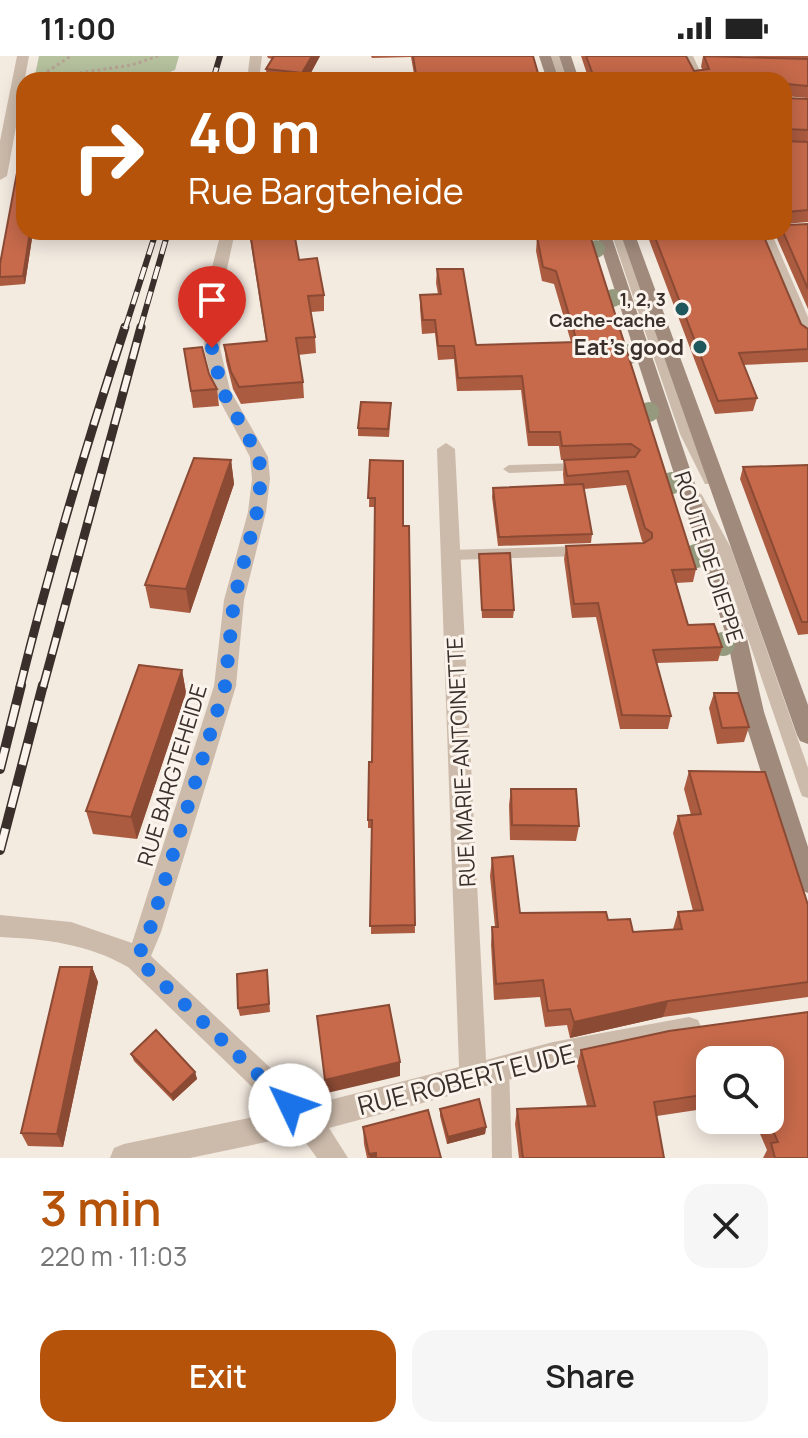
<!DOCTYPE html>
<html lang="en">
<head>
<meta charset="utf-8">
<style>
	body { margin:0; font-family:Manrope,sans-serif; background:#f6f6f6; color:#222; height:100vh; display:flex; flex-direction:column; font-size:30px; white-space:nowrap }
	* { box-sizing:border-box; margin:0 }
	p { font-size:26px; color:#767676 }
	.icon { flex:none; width:44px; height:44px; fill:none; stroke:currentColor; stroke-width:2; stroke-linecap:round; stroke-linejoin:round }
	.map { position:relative; height:1102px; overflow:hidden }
	.drawer { display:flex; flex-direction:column; background:#fff; flex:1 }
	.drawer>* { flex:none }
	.guide { position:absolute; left:16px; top:16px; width:776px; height:168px; border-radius:24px; box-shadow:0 4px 20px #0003; background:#b45309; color:#fff; overflow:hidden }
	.fabs { position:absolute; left:696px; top:990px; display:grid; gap:16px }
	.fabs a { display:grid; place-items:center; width:88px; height:88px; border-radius:16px; background:#fff; box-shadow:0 4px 20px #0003; font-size:40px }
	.pin { position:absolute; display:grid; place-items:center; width:68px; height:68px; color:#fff; margin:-82px -34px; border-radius:50% 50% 50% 0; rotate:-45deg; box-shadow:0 0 8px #0007 }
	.pin .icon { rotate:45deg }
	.me { position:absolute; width:88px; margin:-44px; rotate:312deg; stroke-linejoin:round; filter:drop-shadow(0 0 6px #0008) }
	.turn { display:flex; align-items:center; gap:28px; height:168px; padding:0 40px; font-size:36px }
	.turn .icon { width:104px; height:104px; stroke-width:2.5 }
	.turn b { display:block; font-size:56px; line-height:68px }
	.round { display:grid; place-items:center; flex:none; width:84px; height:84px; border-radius:24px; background:#f6f6f6 }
	.summary { display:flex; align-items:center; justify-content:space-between; height:136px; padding:0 40px }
	h1 { font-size:48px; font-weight:600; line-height:60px; color:#b45309 }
	.action { display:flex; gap:16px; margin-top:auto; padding:16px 40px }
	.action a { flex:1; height:92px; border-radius:24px; background:#b45309; color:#fff; font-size:32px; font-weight:600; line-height:92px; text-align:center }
	.action a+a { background:#f6f6f6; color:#222 }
	.status { display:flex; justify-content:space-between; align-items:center; height:56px; padding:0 40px; background:#fff; direction:ltr }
	.status svg { height:22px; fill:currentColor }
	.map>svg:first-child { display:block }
	.green { fill:#b7c39f }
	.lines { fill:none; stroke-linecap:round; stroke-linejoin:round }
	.path { stroke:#b8a595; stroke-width:3; stroke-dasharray:3 3; stroke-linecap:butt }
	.service { fill:#ccbbab; fill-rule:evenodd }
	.minor { fill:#ccbbab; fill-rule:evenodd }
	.secondary { fill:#a08a7c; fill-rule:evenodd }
	.rail-far2-casing { stroke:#3a2f2a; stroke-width:6 }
	.rail-far1-casing { stroke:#3a2f2a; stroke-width:9 }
	.rail-casing { stroke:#3a2f2a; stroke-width:10 }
	.rail-far2 { stroke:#fbf4ed; stroke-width:4; stroke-dasharray:13; stroke-linecap:butt }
	.rail-far1 { stroke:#fbf4ed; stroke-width:6; stroke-dasharray:17; stroke-linecap:butt }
	.rail { stroke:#fbf4ed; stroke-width:7; stroke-dasharray:22; stroke-linecap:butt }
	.tree { fill:#959a7e }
	.wall { fill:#ab5b40 }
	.shaded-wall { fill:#8b4a34 }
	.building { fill:#c76a4b; stroke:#8b4a34; stroke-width:2 }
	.route { stroke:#1a73e8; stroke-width:14; stroke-dasharray:0 25.2 }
	.poi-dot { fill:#1f585c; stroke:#fbf4ed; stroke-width:3 }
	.labels { text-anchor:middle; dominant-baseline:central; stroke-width:6; stroke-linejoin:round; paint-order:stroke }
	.far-poi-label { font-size:18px; font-weight:bold; fill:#3a2f2a; stroke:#fbf4ed; text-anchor:end }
	.poi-label { font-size:22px; font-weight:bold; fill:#3a2f2a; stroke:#fbf4ed; text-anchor:end }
	.street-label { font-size:22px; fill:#3a2f2a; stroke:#fbf4ed }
	.near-street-label { font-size:26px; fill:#3a2f2a; stroke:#fbf4ed }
</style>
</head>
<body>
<div class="status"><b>11:00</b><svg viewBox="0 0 49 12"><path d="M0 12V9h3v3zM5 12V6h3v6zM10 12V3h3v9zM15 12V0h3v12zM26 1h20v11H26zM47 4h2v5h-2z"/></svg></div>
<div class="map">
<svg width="808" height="1102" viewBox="0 0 808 1102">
	<rect width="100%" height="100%" fill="#f3eae0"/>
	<path class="green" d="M39 0H179L175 14 151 24H34Z"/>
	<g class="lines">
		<path class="path" d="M42 19 71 0
			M38 23 132 9 158 0"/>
		<path class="service" d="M551 0H559L567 24H559Z
			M611 176H621L692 378 716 425 715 428H705L680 378Z
			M580 407 584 408 586 411 584 414 509 417 503 413 509 409Z
			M696 435 702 439 731 492 808 712V742L802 740 800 735 717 492 690 439Z
			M581 490 588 495 581 500 451 504 444 499 451 494Z
			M500 1004 507 1007 509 1013 512 1102H492L491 1013 493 1007Z"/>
		<path class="minor" d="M17 0H29L7 120 0 124V85Z
			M250 0H262L259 24H247Z
			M681 0H693L704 24H692Z
			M221 176H235L223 231 220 292 230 334 268 401 270 423 266 456 244 544 236 630 161 876 151 900 310 1049 459 1011 437 393 446 387 455 393 486 1004 553 986 689 961 698 964 702 973 698 982 553 1012 329 1072 348 1102H317L300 1079 190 1102H110L114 1092 124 1088 278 1056 128 911C88 888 46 883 0 881V859L71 866 132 887 214 630 224 544 248 456 252 423 250 401 214 334 204 292 207 231Z
			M757 176H771L808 261V285L800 280Z"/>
		<path class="secondary" d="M539 0H551L559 24H547Z
			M559 0H571L579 24H567Z
			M596 176H610L747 582 764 656 808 791V837L800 834 796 827 742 656 727 582Z
			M620 176H634L808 649V688L800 685 797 679Z"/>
		<defs>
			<path id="rail-far2" d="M213 24 220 0
				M125 273 156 176
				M140 273 168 176"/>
			<path id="rail-far1" d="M20 631C50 509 86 390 125 271
				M43 631 141 271"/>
			<path id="rail" d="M0 713 21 629
				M0 794 43 629"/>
		</defs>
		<use href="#rail-far2" class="rail-far2-casing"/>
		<use href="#rail-far1" class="rail-far1-casing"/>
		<use href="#rail" class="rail-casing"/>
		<use href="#rail-far2" class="rail-far2"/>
		<use href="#rail-far1" class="rail-far1"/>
		<use href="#rail" class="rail"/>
	</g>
	<g class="tree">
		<circle cx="596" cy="193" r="9"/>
		<circle cx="613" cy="242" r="9"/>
		<circle cx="630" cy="298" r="10"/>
		<circle cx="649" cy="356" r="10"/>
		<circle cx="672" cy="427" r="11"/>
		<circle cx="696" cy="500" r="12"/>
		<circle cx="723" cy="588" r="12"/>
	</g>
	<path class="wall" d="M267 0H320L307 24H267L266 13 272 3 268 2Z
		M371 0H533L540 24H415L411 1 372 2Z
		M581 0H686L694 15 703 14 701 11 703 0 772 2 742 0H808V42L784 40 786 42 808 43V166L784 168V24H589Z
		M808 168V253L775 178 776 176H783L787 169Z
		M24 176H33L25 228 0 230V208Z
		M249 176H294L299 204 324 239V255L311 256 315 281 316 297 298 299 303 326 304 342 241 348 233 333 226 305 224 289 266 285Z
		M542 176H589L696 513 693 526 676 527 688 569 722 591 718 605 657 607 671 660 668 673H620L596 561 572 562 564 503 566 490 644 487 642 485 626 429 584 433 592 478 591 487 498 490 492 441 493 432 564 429 563 418 564 404H561L559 390H528L521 334 457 335 454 303 438 304 435 277 422 278 420 252V239L438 238 436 227 437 213 476 289 571 286 554 228 542 225 536 195 537 181H542Z
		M646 176H762L801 268 808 273V306L743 309 757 342 753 355 715 358Z
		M184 293 209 318 217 333 219 350 193 352Z
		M391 356 389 381 358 380V372Z
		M231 404 234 428 190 557 150 552 145 529Z
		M370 404 403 470H409L415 877 371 878 372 772H368V764L372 706 375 451H369Z
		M808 409V578L798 579 740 423 743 411Z
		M479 498 514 554 513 562H482Z
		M182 614 186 637 137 783 93 778 86 755Z
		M714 637 749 671 744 686 717 688 709 652Z
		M689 715 808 849V941L663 961 570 982 567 969 545 971 540 941 494 944 491 888 492 871H495L490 820 492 802 520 857 608 864 633 876 673 873 678 856 693 855 673 777 678 760 691 759 684 733Z
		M511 733 579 770 576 785 510 784 509 749Z
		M92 911 98 926 63 1091 28 1090 21 1077Z
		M267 914 270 956 240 960 238 952Z
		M808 956V1102H763L767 1094 754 1064H770V1004H710V1052L657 1060 664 1102H519L515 1068 517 1053 587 1050 577 1010 581 994Z
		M131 998 195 1016 197 1023 173 1045 134 1005Z
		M440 1053 486 1071 485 1078 447 1088 440 1060Z
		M363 1071 441 1102H367L364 1088Z"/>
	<path class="shaded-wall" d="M312 0H320L307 24H303L302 17Z
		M30 176H33L25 228 23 220Z
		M231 404 234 428 190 557 186 533Z
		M182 614 186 637 137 783 131 761Z
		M92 911 98 926 63 1091 57 1078Z
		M668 945 663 961 570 982 574 966Z
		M400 1006V1020L327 1037 325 1024Z
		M195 1016 197 1023 173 1045 171 1039Z
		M486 1071 485 1078 447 1088 448 1081Z
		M376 1097V1102H370L369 1098Z"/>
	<path class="building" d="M274 0H312L302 17 266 13Z
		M413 0H533L540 24H417Z
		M586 0H686L694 15 709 13 704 0 808 3V30L787 28 784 38V24H595Z
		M784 40 786 42 808 43V74L785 73V85L808 86V154L787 156 784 158Z
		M19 106 24 107V176H30L23 220 0 221V208Z
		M784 168 787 169 808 168V233L783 176H784Z
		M250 176H294L299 204 317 202 324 239 308 240 315 281 296 282 303 326 239 331 231 316 224 289 267 285Z
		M545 176H589L696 513 672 514 688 569 714 568 722 591 653 594 671 660 622 659 598 547 574 548 566 490 644 487 652 482V477L645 472 628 415 567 420 564 404 635 401 640 394 631 388 562 390 560 376H529L522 320 458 322 454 290H438L435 264H423L420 239 441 238 437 213H463L476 289 577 286 556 215 543 211 537 181H546Z
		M653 176H762L801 268 808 273V293L739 297 757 342 718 345Z
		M202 291 209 318 217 333 191 335 184 293Z
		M361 346 391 347 388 373 358 372Z
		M194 402 231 404 186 533 145 529Z
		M370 404 403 405V470H409L415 869 370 870 372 764H368L369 706H372L375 442H368Z
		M808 409V566H802L743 411Z
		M583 428 592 478 499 481 493 432Z
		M510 497 514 554H482L479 498Z
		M139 609 182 614 131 761 86 755Z
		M714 637H738L749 671 722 672Z
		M689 715 765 716 808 849V926L668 945 574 966 570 953 548 955 543 924 496 928 492 871H498L492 802 513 800 520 857 606 856 608 864 630 863 633 876 682 873 678 856 703 854 678 760 701 758Z
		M511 733H576L579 770 512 769Z
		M60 911H92L57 1078 21 1077Z
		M267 914 269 948 238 952 237 918Z
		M389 949 400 1006 325 1024 317 960Z
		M808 956V1102H775L771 1087 778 1086 768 1064H770V1004H710V1038L654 1046 664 1102H523L517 1053 595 1050 581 994 669 975Z
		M156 974 195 1016 171 1039 131 998Z
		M479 1043 486 1071 448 1081 440 1053Z
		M428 1054 441 1102H376V1097L369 1098 363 1071Z"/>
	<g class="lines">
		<path class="route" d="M212 292 222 334 259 401 261 423 257 456 234 544 225 630 149 876 137 903 290 1049"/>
	</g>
	<g class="poi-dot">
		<circle cx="682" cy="253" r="8"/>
		<circle cx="700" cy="291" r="8"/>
	</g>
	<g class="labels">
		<g class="far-poi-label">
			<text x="666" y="243">1, 2, 3<tspan x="666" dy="21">Cache-cache</tspan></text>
		</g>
		<g class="poi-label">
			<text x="684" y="291">Eat's good</text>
		</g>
		<g class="street-label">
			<text transform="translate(709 501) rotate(72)">ROUTE DE DIEPPE</text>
			<text transform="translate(461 706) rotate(-93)">RUE MARIE-ANTOINETTE</text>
			<text transform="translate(172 719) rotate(-73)">RUE BARGTEHEIDE</text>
		</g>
		<g class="near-street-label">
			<text transform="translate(466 1023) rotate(-14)">RUE ROBERT EUDE</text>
		</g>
	</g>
</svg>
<div class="fabs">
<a><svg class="icon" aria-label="search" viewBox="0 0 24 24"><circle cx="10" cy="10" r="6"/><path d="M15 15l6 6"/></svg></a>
</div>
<div class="pin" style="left:212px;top:292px;background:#d93025"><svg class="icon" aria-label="arrive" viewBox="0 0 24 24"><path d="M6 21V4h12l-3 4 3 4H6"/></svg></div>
<svg class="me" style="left:290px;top:1049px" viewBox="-20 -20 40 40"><circle r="19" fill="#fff"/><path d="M0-13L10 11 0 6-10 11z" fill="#1a73e8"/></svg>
<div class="guide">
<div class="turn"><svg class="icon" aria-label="right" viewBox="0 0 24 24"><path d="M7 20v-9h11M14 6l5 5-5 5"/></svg><div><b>40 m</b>Rue Bargteheide</div></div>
</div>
</div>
<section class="drawer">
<div class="summary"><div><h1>3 min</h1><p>220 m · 11:03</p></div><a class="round"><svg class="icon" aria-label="close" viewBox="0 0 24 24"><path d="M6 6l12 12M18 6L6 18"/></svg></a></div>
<div class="action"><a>Exit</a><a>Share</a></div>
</section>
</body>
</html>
